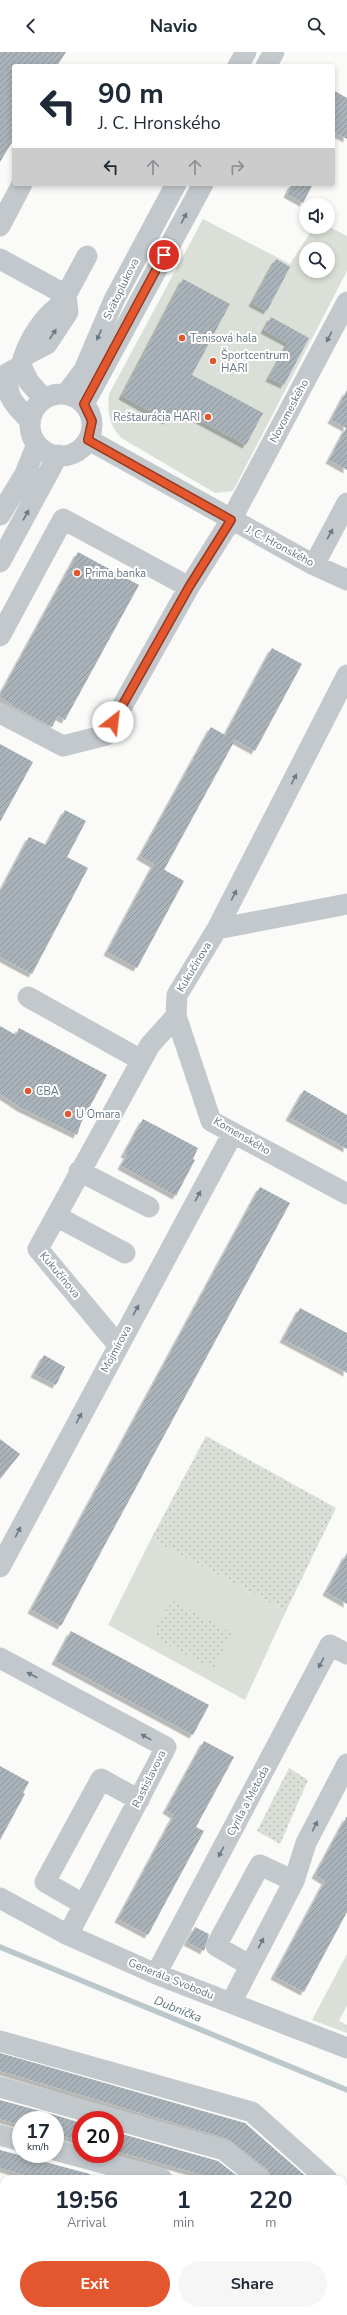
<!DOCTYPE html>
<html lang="en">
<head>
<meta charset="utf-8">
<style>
	body { margin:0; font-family:"Nunito Sans",sans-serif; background:#f6f6f7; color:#1f2937; height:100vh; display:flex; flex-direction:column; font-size:15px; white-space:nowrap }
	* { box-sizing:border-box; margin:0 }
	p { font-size:13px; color:#747a83 }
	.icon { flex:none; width:22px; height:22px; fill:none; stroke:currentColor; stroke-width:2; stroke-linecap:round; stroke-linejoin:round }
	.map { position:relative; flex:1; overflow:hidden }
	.side { position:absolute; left:0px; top:2123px; width:347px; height:140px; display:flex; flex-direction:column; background:#fff; border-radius:12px 12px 0 0; box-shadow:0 2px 6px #0003 }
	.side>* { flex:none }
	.top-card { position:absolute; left:12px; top:12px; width:323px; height:122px; border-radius:4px; box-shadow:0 2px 6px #0003; background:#fff; color:#1f2937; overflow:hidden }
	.buttons { position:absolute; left:299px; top:146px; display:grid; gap:8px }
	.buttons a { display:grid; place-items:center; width:36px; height:36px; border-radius:50%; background:#fff; box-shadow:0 2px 6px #0003; font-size:20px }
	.speed { position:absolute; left:12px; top:2059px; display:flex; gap:8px; font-size:20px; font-weight:700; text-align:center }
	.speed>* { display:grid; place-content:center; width:52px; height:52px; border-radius:50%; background:#fff; box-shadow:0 2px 6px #0003; line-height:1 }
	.speed small { font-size:10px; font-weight:400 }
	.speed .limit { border:6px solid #d22; background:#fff; color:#111 }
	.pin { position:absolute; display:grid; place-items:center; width:34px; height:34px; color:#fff; margin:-17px; border:2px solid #fff; border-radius:50%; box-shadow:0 1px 4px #0007 }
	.me { position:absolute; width:44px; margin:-22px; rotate:29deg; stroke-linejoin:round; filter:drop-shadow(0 0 3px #0008) }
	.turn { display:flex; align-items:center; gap:14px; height:84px; padding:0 20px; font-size:18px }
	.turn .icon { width:52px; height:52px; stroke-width:2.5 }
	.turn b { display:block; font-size:28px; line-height:34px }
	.lanes { display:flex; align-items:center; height:38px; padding:0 20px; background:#0003; justify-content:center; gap:20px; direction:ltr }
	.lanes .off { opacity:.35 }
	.eta { display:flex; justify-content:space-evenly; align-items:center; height:68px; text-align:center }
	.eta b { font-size:24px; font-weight:700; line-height:28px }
	.cta { display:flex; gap:8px; margin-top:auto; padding:8px 20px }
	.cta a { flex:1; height:46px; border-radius:24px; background:#e4572e; color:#fff; font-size:16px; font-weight:700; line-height:46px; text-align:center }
	.cta a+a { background:#f6f6f7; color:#1f2937 }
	header { display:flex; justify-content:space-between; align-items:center; height:52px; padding:0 20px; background:#fff; font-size:18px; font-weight:700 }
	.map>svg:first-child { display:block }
	.grass { fill:#dadfd7; fill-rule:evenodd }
	.park { fill:url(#park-dots) }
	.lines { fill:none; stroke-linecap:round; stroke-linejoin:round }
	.stream { stroke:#bbc7cb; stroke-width:5.5 }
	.building { fill:url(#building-hatch); filter:url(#shadow) }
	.minor { stroke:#c3c8cc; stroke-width:21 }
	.oneway { fill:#6a7a87 }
	.route-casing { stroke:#94391e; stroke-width:10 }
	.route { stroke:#e4572e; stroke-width:7 }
	.poi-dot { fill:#e4572e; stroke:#fff; stroke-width:1.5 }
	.labels { text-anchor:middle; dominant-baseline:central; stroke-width:4; stroke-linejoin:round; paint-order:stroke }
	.street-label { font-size:11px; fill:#657683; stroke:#fff }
	.poi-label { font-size:11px; fill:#657683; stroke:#fff; text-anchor:start }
	.water-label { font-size:12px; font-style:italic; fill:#60757c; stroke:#fff }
</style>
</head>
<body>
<header><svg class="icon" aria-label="back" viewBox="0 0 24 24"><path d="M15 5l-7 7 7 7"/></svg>Navio<svg class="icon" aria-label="search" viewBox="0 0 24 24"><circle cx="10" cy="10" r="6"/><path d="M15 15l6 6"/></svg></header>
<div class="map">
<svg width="347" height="2263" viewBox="0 0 347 2263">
	<defs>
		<pattern id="park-dots" width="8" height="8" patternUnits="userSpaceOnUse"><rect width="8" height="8" fill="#dadfd7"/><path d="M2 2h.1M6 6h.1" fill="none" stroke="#b4b9b4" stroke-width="1.8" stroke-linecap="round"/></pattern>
		<pattern id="building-hatch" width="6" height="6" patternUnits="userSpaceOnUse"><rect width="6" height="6" fill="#aab3b9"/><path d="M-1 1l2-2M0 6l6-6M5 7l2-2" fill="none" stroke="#8e969c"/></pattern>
		<filter id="shadow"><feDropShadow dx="-3.5" dy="3.5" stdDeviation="0" flood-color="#0004"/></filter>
	</defs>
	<rect width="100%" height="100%" fill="#fafaf8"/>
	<path class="grass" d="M203 167 290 212 314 175 328 174 347 184V219L233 439 215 441 123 387C109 375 107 359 109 342ZM306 197H328V219H306Z
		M151 1487 286 1559 245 1648 108 1573Z
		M347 1902V1953L339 1969 347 1973V1981L312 1968Z"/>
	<path class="park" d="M206 1384 336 1456 286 1559 151 1487Z
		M171 1548 232 1581 213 1617 152 1584Z
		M289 1716 308 1728 280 1792 257 1779Z"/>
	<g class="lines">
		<path class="stream" d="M0 1895 347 2038"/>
	</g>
	<path class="building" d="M0 0H66L57 14H14V87L0 110Z
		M333 38 347 46V87L333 80Z
		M292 132H313L303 151 287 142Z
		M276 207 290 215 267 259 252 251Z
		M183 227 230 252 192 323 263 361 246 393 175 355 167 369 122 344Z
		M271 265 309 286 284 333 269 326 288 291 264 278Z
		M347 338V418L329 408 346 376 331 368Z
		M78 500 139 533 65 668 58 664 52 675 15 655 0 645V643Z
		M272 596 302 612 255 699 235 688 164 818 140 804 211 675 225 683Z
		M0 692 33 710 0 770Z
		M65 758 86 769 67 805 88 816 32 922 0 905V840L29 785 46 793Z
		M154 812 184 829 137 916 107 900Z
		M0 974 16 983 19 976 107 1023 81 1071 77 1083 21 1056 0 1042Z
		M304 1038 347 1063V1097L289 1065Z
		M143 1067 198 1096 193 1107 195 1108 176 1144 121 1114 127 1103 124 1102Z
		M260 1135 290 1151 61 1574 31 1558Z
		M300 1256 347 1281V1321L283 1287Z
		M44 1303 65 1315 56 1333 34 1322Z
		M0 1387 20 1402 0 1427Z
		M347 1501V1552L326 1540Z
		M71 1579 209 1653 193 1683 55 1609Z
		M204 1689 234 1705 196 1775 204 1779 148 1883 118 1867 174 1763 166 1758Z
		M0 1714 29 1730 23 1741 25 1742 0 1788Z
		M347 1764V1860L304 1940 274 1924 325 1829 315 1823Z
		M195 1875 209 1882 204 1899 187 1890Z
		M0 2001 245 2071 309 2127H272L268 2118 228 2087 0 2019Z
		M0 2048 55 2063 54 2068H21V2073L0 2067Z
		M55 2063 81 2071V2089L55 2082Z
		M115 2080 218 2109 241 2127H218L115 2099Z
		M0 2098 90 2122 89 2127H39L0 2116Z"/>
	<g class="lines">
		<path class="minor" d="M238 14 246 0
			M266 14 274 0
			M0 174 22 132
			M0 207 66 243
			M24 304 47 292 68 260 66 243 87 204
			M21 314 8 321C6 347 13 350 30 369
			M66 342 84 318 114 248 176 132
			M30 373a31 31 0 1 1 62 0a31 31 0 1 1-62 0Z
			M44 347 29 330 21 314C27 289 44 262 66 249
			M84 352 203 132
			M89 388 314 513 347 528
			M0 463 25 422 37 392
			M0 510 58 403
			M314 513 347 451
			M0 584 63 467 189 535
			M0 661 63 694 106 683 189 535 231 468 347 250
			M217 877 347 852
			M28 945 141 1008
			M176 964 211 1069 347 1142
			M79 1119 149 1155
			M56 1164 125 1201
			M118 1293 38 1197 150 993 176 964 177 943 217 877 347 623
			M0 1515 233 1081
			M0 1606 166 1695 68 1883
			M0 1846 68 1883 156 1922 347 1996
			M83 1852 45 1830 101 1727 139 1748
			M249 1913 216 1894 260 1813 294 1829
			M156 1922 330 1593 347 1602
			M231 1951 294 1829 306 1791 347 1712
			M0 1989 252 2060 327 2127
			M0 2035 224 2098 260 2127
			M0 2083 21 2089
			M55 2098 162 2127
			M343 2147 347 2153
			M343 2228 347 2234
			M0 2251 4 2252
			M19 2259 28 2263
			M304 2259 307 2263
			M187 2263 195 2259"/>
	</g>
	<defs><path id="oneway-solid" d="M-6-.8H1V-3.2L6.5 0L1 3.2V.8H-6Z"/></defs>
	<g class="oneway">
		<use href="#oneway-solid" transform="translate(184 166) rotate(-62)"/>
		<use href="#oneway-solid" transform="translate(53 282) rotate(-56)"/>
		<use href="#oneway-solid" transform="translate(99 283) rotate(113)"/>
		<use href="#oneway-solid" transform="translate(329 285) rotate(118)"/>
		<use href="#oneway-solid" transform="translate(26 463) rotate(-61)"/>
		<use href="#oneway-solid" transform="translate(330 482) rotate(-61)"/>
		<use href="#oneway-solid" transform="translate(294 727) rotate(-63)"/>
		<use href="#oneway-solid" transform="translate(234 843) rotate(-63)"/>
		<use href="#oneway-solid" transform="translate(198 1144) rotate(-61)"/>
		<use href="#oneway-solid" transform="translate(136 1258) rotate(-61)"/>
		<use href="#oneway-solid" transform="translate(79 1366) rotate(-62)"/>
		<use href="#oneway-solid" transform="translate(18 1480) rotate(-62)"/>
		<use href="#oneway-solid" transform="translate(321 1611) rotate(118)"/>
		<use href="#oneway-solid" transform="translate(32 1623) rotate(-152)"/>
		<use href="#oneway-solid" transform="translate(146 1685) rotate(-151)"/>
		<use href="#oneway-solid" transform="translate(315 1774) rotate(-63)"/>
		<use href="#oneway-solid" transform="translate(221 1800) rotate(118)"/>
		<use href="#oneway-solid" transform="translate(261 1891) rotate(-62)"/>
	</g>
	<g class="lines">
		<defs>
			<path id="route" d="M113 670 189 535 231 468 88 388 92 369 84 352 164 203"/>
		</defs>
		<use href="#route" class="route-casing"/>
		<use href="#route" class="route"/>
	</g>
	<g class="poi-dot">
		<circle cx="182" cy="286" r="4"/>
		<circle cx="213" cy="309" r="4"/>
		<circle cx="208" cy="365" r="4"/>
		<circle cx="77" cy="521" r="4"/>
		<circle cx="28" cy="1039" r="4"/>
		<circle cx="68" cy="1062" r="4"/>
	</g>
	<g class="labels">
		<g class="street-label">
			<text transform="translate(121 237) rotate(-64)">Svätoplukova</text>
			<text transform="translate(289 359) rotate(-62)">Novomeského</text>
			<text transform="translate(280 494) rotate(28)">J. C. Hronského</text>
			<text transform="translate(194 915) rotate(-59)">Kukučínova</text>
			<text transform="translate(242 1084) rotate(30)">Komenského</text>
			<text transform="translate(60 1223) rotate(50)">Kukučínova</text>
			<text transform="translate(116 1297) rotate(-62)">Mojmírova</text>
			<text transform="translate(149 1727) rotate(-64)">Rastislavova</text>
			<text transform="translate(248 1749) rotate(-62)">Cyrila a Metoda</text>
			<text transform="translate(171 1927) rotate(22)">Generála Svobodu</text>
		</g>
		<g class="poi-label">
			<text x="190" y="286">Tenisová hala</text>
			<text x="221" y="303">Športcentrum<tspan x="221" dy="13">HARI</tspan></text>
			<text x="200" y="365" text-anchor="end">Reštaurácia HARI</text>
			<text x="85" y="521">Prima banka</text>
			<text x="36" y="1039">CBA</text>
			<text x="76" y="1062">U Omara</text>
		</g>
		<g class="water-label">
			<text transform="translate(178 1957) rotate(22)">Dubnička</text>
		</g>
	</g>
</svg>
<div class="buttons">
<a><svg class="icon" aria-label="sound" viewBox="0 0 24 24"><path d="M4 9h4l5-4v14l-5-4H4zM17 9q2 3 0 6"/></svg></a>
<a><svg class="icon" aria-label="search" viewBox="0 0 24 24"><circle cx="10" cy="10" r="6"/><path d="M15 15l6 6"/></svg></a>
</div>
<div class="speed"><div>17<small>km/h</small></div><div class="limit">20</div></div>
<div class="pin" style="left:164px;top:203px;background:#d93025"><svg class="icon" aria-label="arrive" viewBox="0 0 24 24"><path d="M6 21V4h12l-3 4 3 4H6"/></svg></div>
<svg class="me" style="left:113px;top:670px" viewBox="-20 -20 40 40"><circle r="19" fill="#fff"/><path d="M0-13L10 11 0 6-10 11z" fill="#e4572e"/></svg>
<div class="top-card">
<div class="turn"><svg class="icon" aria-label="left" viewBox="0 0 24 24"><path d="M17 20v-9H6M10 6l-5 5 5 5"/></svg><div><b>90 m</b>J. C. Hronského</div></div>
<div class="lanes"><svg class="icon" aria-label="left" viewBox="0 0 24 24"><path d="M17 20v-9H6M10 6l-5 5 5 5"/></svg><svg class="icon off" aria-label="ahead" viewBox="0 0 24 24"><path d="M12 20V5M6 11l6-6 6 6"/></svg><svg class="icon off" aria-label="ahead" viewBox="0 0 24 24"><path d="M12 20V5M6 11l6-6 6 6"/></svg><svg class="icon off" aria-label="right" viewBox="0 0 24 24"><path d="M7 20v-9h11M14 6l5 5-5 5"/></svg></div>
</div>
<section class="side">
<div class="eta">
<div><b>19:56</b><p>Arrival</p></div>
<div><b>1</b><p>min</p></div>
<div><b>220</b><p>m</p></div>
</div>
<div class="cta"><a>Exit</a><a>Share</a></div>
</section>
</div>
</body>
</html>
